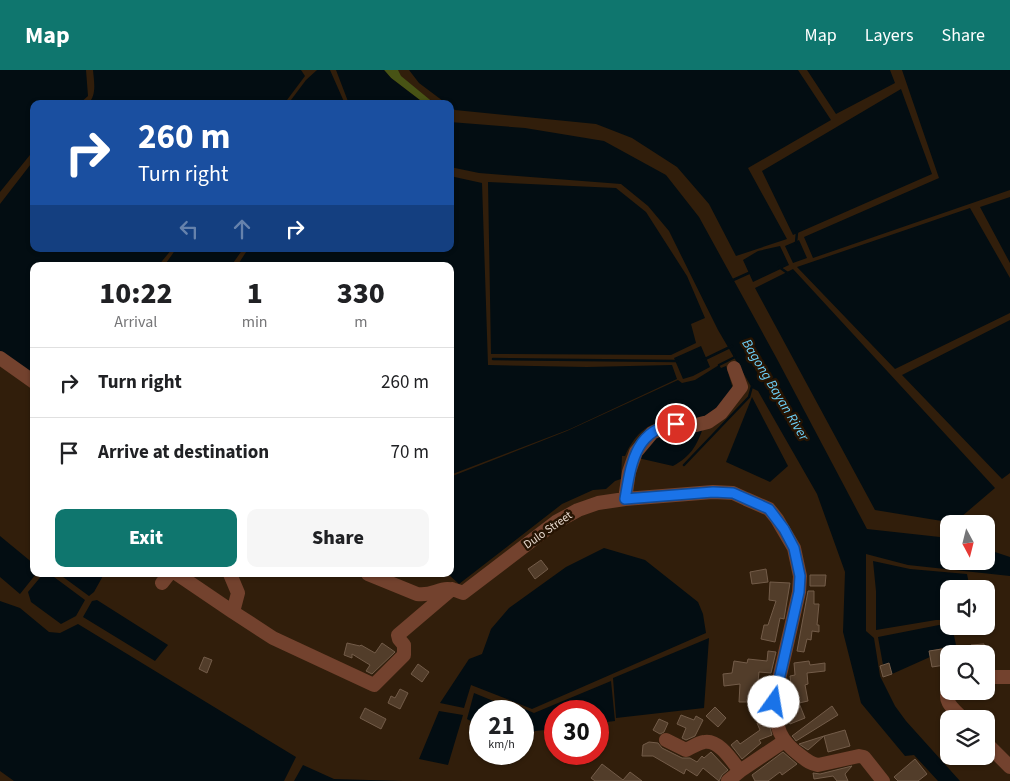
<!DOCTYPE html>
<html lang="en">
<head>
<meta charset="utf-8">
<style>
	body { margin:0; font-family:"Source Sans 3",sans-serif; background:#f6f6f6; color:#202124; height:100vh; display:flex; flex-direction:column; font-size:19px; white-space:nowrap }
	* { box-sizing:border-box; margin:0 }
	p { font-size:16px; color:#757577 }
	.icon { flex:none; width:28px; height:28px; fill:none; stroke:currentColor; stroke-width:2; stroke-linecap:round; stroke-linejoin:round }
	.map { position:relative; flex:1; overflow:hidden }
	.side { position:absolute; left:30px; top:192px; width:424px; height:315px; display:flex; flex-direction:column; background:#fff; border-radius:10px; box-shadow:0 1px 4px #0004 }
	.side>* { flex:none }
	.banner { position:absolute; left:30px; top:30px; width:424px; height:152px; border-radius:10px; box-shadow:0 1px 4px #0004; background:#1a4fa0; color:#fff; overflow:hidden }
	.needle { width:32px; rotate:173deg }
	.fabs { position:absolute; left:940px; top:445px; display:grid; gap:10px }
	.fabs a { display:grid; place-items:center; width:55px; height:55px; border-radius:10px; background:#fff; box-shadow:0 1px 4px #0004; font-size:25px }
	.speed { position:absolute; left:469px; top:630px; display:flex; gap:10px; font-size:25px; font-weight:700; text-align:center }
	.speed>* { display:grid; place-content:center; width:65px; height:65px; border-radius:50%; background:#fff; box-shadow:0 1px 4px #0004; line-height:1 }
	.speed small { font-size:12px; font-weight:400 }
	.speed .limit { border:8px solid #d22; background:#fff; color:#111 }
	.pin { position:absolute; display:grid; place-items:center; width:42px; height:42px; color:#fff; margin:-21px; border:2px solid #fff; border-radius:50%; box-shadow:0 1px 5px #0007 }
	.me { position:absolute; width:55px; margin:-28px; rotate:13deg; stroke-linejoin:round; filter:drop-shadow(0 0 4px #0008) }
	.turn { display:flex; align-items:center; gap:18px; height:105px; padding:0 25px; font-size:22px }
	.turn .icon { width:65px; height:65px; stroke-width:2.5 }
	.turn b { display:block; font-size:35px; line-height:42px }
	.lanes { display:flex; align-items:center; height:48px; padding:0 25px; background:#0003; justify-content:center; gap:25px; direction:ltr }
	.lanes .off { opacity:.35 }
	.eta { display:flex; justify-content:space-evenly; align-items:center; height:85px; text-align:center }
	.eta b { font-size:30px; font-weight:800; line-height:35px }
	.cta { display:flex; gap:10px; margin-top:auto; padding:10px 25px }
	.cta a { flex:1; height:58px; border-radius:10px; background:#0f766e; color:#fff; font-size:20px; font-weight:800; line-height:58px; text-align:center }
	.cta a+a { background:#f6f6f6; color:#202124 }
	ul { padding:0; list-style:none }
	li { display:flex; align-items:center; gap:15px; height:70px; padding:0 25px; border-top:1px solid #e0e0e0 }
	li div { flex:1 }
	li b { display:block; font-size:19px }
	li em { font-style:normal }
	header { display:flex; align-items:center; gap:30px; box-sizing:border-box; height:70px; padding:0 25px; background:#0f766e; color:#fff }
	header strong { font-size:24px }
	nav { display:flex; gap:28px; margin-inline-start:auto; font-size:18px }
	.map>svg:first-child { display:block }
	.forest { fill:#485315 }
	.water { fill:#030d12 }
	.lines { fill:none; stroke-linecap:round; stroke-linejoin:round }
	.stream { stroke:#030d12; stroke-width:2.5 }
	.building { fill:#523d2a; stroke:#735c49 }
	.minor { stroke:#73422e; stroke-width:14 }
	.route-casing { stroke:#114b97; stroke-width:12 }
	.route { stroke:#1a73e8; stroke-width:9 }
	.labels { text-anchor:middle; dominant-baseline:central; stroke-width:5; stroke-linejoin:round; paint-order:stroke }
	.street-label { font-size:12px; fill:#e6d8cd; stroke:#261403 }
	.water-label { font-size:14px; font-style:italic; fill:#6ed1fa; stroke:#261403 }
</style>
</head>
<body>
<header>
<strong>Map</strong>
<nav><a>Map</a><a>Layers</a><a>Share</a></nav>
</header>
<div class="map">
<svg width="1010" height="711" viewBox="0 0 1010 711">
	<rect width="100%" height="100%" fill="#311e0b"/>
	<path class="forest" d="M384 0H398L401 6 435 34H425L391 8Z"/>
	<path class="water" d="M0 0H86L88 26 79 34H34V80L0 122Z
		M93 0H301L305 6 284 34H88C97 25 94 12 93 0Z
		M317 0H330L345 34H288L306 10Z
		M336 0H384L391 8 425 34H349Z
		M409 0H798L831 50 748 98 787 169 736 186 709 134 677 97 632 68 596 54 455 40 450 36V34H447L419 13Z
		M807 0H890L895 13 836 44Z
		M902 0H1010V120L813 188 804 167 939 108Z
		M901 19 932 104 793 165 762 101Z
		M450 52 525 58 604 71 666 105 699 147 777 289 867 459 949 468V491H986V479L1010 487V506L908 495 866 484V561L874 568 880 606 895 636 906 651 960 711H938L914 685 905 686 861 633 843 562 845 502 817 424 758 321 752 318 718 260 669 161 648 136 621 114 479 103 450 97Z
		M34 90V179H172L158 196H34V304L0 282V134Z
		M450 106 482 113 488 295 587 297 672 295 677 309 570 359 450 405V196H237L248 179H450Z
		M488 112 616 118 646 142 687 206 705 248 691 254 696 273 671 285 491 284Z
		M1010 127V193L980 137Z
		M970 138 1010 208V243L895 299 797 197Z
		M799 170 807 188 793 193 785 176Z
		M780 176 789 195 753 212 743 190 758 181Z
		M176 179H243L231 196H164Z
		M793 199 995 418 954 453 875 440 755 218Z
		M1010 250V403L1002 409 902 305Z
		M701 276 710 297 693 306 683 309 674 288Z
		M719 295 721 298 726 296 733 319C724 330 715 342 702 347 693 350 684 349 675 350 650 350 635 363 625 386H622L621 409 615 411 606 419 593 420 562 434 459 514 448 504H450V407L567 361 678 310 682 313 695 310Z
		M752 327 788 396 770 412 726 392Z
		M703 358C696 377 691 386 673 396L638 388 656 363Z
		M0 466 34 494V504H36L20 524 0 507Z
		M604 478 645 490 698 532 703 544 706 563 532 639 471 615 464 638 440 633 469 589 482 584 491 559 509 538 566 497Z
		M873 491 910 499 967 504 970 519H949V550H936L876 560V521Z
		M43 504H50L85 530 76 546 61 554 31 532 28 522Z
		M59 504H104L94 522 89 526Z
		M97 530 168 575 155 591 83 547 92 531Z
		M0 531 20 538 49 562 60 563 78 554 296 687 284 711H14L0 701Z
		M939 555 952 556 956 575 929 581 930 587 892 604 889 594 883 595 878 567Z
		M709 568 704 638 616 648 613 608Z
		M611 611 615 651 598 653V641H555V659L535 661 523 671 522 641H517L518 636 534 643Z
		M474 623 513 639V641H480V656L467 649Z
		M439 641 463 645 448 695 419 689Z
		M303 695 334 709 403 711H294Z"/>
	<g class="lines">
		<path class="stream" d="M796 173 797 162
			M779 197 789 204
			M731 211 751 202
			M493 289 677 291
			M703 290 732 276
			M719 295 735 287 734 284
			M684 395 749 327 752 316"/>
	</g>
	<path class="building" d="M541 490 548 499 535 509 528 499Z
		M766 499 768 512 752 514 750 502Z
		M810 505H826L825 516H810Z
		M770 512 790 513 784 549 780 548 775 572 761 569 764 555H768L776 531 769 530Z
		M808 521H814V534H819L817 555H819V562L812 561 811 570 807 569 804 582 797 581Z
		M347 573 360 576 361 575 375 583 382 573 395 582 372 604 366 601 370 595 352 584V588L344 585Z
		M984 574 985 584H972L971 575Z
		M942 579 945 595 932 597 929 581Z
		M768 581 776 582 771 603 759 602 756 632H739L740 614 724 616 723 604 732 603 734 591 747 593 748 589 767 591Z
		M204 587 212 590 207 603 199 599Z
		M809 591 810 595 825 593V601L807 603 808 614 805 615 808 631 799 633 805 648 790 654 785 643 794 640 790 606 795 605 794 593Z
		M889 593 892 604 883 607 880 596Z
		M418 594 429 602 422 612 411 604Z
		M400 619 408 623 400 639 388 633 391 626 395 628Z
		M832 636 838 645 796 671 794 668 792 666Z
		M715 637 726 648 718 657 706 646Z
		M365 638 386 649 381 659 360 648Z
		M681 645 694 650 696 646 703 650 695 666 686 670 682 668 686 658 677 654Z
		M659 649 668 653 664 662 660 664 653 660Z
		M768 650 772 665 759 670 761 673 742 689 731 675 737 670 740 674 760 660 757 653Z
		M845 660 850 676 828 682 824 666Z
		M824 666 808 680 799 674Z
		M649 672 658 673 662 678 682 688H690L697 692 702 686 704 688 711 682 728 700 722 705 719 711 703 698 697 706 686 699 684 704 653 686H642L643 675Z
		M783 682 797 694 782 705 780 702 768 711H755L752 705Z
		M915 689 927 704 918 711H898L894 707Z
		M602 694 623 710 630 702 642 711H595L591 708Z
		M852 696 845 704 848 711H837L833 706 814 709 813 703 820 704Z"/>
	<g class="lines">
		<path class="minor" d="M0 288 34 312
			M625 429 629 402 636 382 652 363 669 355H696L708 352 721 343 741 317 734 298
			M177 504 233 542
			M230 504 238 523 233 542 273 568 374 615 404 585V575L399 569 398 565 452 519
			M368 504 417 524C437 527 440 512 463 523L556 452 578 440 598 433 625 429 713 422 733 423 746 429 769 439 777 449 794 478 800 506 799 522 774 631C777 659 778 669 801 686 807 691 811 694 818 695L859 686 864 687 883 711
			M162 513 169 504
			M986 607H1010
			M949 619C942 632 955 640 963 649
			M666 670 686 680C692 677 698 673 704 672 719 669 732 691 740 701
			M986 673 1010 697
			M728 711 740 701 783 672"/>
	</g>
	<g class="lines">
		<defs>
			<path id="route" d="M676 354C634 359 631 396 625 429L713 422 733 423 769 439 784 459 794 478 800 506 799 522 774 632"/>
		</defs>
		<use href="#route" class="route-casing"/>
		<use href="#route" class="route"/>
	</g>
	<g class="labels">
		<g class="street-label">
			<text transform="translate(548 460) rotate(-35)">Dulo Street</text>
		</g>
		<g class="water-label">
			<text transform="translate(775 320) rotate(59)">Bagong Bayan River</text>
		</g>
	</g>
</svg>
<div class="fabs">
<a><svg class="needle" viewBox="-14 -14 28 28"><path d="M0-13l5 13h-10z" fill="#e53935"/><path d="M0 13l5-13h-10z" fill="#757577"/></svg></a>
<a><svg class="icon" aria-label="sound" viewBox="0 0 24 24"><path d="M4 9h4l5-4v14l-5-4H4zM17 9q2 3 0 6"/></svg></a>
<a><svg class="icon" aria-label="search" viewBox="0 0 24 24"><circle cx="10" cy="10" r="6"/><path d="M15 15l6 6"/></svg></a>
<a><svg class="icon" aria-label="layers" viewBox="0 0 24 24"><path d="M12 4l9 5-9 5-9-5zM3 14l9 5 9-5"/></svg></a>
</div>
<div class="speed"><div>21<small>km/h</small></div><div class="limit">30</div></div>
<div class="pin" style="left:676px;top:354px;background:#d93025"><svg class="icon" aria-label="arrive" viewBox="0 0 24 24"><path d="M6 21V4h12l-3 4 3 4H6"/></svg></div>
<svg class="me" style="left:774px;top:632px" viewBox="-20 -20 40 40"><circle r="19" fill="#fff"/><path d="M0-13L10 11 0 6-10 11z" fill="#1a73e8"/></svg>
<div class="banner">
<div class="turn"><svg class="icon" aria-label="right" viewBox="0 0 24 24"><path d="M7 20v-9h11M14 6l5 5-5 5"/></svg><div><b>260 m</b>Turn right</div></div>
<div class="lanes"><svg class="icon off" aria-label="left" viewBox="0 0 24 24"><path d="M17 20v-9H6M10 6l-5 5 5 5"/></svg><svg class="icon off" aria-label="ahead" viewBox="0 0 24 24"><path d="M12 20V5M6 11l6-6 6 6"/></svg><svg class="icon" aria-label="right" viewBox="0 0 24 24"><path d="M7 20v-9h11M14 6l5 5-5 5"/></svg></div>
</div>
<section class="side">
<div class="eta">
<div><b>10:22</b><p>Arrival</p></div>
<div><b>1</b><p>min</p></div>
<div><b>330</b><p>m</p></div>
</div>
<ul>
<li><svg class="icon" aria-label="right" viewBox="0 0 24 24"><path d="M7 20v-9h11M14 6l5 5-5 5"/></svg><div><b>Turn right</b></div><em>260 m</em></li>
<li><svg class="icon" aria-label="arrive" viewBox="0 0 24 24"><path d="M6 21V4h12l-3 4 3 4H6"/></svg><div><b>Arrive at destination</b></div><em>70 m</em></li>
</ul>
<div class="cta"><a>Exit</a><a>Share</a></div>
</section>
</div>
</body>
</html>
